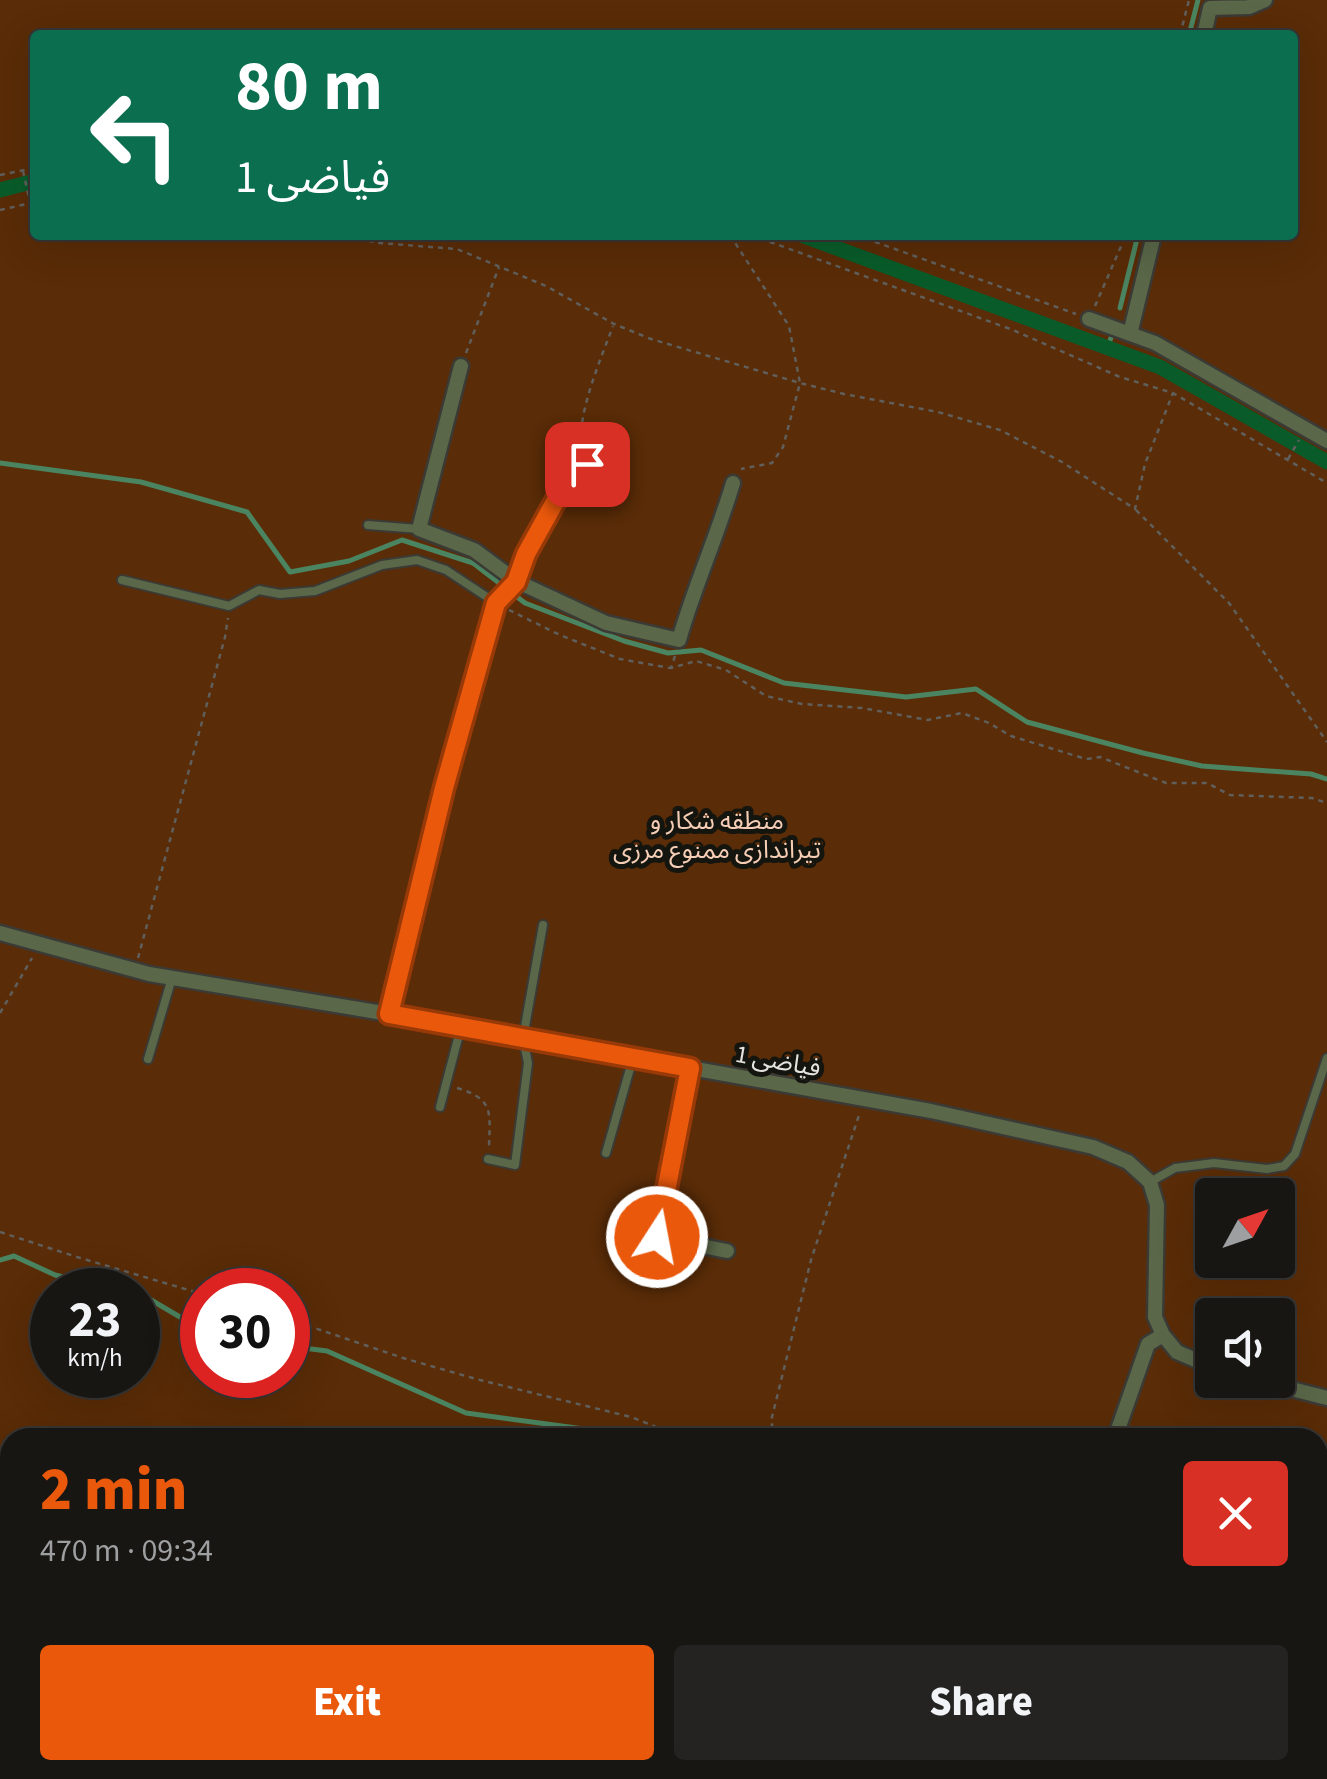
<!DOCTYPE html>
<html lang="en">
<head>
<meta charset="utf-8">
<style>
	body { margin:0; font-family:"Source Sans 3","Noto Sans Arabic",sans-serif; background:#242321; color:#f1f3f6; height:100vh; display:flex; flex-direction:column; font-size:38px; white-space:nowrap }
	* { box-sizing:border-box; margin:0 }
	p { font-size:32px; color:#9e9fa0 }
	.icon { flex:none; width:55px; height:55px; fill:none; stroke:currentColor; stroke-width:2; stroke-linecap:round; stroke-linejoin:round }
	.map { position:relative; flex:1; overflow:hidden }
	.panel { position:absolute; left:0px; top:1428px; width:1328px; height:352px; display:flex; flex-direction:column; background:#171613; border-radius:30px 30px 0 0; box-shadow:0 10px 40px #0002,0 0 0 2px #363533 }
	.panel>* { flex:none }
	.banner { position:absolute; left:30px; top:30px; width:1268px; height:210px; border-radius:10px; box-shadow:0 10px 40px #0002,0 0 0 2px #363533; background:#0b6e4f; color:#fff; overflow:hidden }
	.needle { width:65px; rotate:50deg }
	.fabs { position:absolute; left:1195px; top:1178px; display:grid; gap:20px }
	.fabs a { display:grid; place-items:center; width:100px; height:100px; border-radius:10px; background:#171613; box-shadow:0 10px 40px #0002,0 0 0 2px #363533; font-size:50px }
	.speed { position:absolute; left:30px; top:1268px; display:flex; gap:20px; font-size:50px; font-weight:700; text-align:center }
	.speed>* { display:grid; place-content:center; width:130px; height:130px; border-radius:50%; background:#171613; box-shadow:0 10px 40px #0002,0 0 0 2px #363533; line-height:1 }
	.speed small { font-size:25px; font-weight:400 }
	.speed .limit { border:15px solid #d22; background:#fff; color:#111 }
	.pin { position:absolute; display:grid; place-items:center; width:85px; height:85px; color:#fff; margin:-42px; border-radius:20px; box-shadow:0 5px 15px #0006 }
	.me { position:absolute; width:110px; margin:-55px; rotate:11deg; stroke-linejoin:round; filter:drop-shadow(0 0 8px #0008) }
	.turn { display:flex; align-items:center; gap:35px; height:210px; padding:0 40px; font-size:45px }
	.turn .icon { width:130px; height:130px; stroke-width:2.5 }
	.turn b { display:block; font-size:70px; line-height:85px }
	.round { display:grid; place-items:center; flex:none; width:105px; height:105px; border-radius:10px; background:#242321 }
	.head { display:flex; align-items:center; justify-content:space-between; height:170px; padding:0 40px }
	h1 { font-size:60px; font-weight:800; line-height:75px; color:#ea580c }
	.cta { display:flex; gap:20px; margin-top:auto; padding:20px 40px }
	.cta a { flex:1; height:115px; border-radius:10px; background:#ea580c; color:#fff; font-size:40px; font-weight:800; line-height:115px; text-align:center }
	.cta a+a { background:#242321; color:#f1f3f6 }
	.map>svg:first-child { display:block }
	.green { fill:#5a2c07; fill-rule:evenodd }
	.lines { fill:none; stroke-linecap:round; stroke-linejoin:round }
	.stream { stroke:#4b8460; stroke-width:5 }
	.canal { stroke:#095c2a; stroke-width:15 }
	.service-casing { stroke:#3b3a35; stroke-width:12 }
	.minor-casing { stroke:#3b3a35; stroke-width:19 }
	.path { stroke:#605f5b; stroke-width:2.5; stroke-dasharray:5 5; stroke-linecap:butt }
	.service { stroke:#5a6748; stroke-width:8 }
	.minor { stroke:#5a6748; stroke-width:14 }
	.route-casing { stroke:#983908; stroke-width:25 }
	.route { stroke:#ea580c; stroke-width:18 }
	.labels { text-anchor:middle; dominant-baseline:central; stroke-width:10; stroke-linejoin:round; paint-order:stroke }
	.park-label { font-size:25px; fill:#f6ceb6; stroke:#151510 }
	.street-label { font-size:25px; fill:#e4e3df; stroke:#151510 }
</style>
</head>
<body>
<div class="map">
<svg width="1327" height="1779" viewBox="0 0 1327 1779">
	<rect width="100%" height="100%" fill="#1f1e19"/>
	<path class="green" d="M0 0H1327V1779H0ZM35 35H1292V235H35ZM1212 1195H1278V1260H1212ZM52 1290H138V1375H52ZM202 1290H288V1375H202ZM1212 1315H1278V1380H1212ZM10 1438H1318V1770H10Z"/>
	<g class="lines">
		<path class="stream" d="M1189 35 1198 0
			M1120 308 1138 235
			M1108 346 1112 335
			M0 463 141 482 247 512 290 572 349 561 402 540 473 563 525 603 624 641 668 653 701 650 784 683 906 697 976 689 1027 722 1143 753 1202 766 1311 774 1327 779
			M0 1260 14 1256 55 1275 118 1290
			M138 1295 146 1297 202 1330
			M288 1346 327 1351 466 1413 621 1434 627 1438
			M1318 1591 1327 1592"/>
		<path class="canal" d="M0 190 35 181
			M801 235 1160 367 1327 462"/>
		<defs>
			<path id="service" d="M368 525 419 529
				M122 580 229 606 259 590 280 594 315 591 382 565 417 560 446 570 496 603
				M148 1059 172 978
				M440 1107 461 1027
				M606 1153 633 1058
				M488 1159 515 1165 528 1063 523 1038 543 925
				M1150 1182 1175 1168 1214 1163 1267 1169 1284 1166 1295 1154 1327 1058"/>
			<path id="minor" d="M1204 35 1210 8 1249 7 1265 0
				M1089 319 1155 343 1327 441
				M1130 334 1154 235
				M461 366 419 529 474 550 516 581 606 623 679 640C694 587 717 537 733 483
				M0 933 149 974 389 1014 931 1111 1093 1147 1128 1162 1150 1182 1157 1205 1155 1317 1163 1335 1177 1352 1212 1367
				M389 1014 444 788 496 603 516 581 526 554 556 500 587 464
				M690 1068 657 1237 727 1251
				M1256 1380 1327 1398
				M1115 1438 1148 1344 1163 1335
				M192 1779 194 1770
				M945 1779 949 1770"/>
		</defs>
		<use href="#service" class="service-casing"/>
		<use href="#minor" class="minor-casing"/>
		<path class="path" d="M1180 35 1189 0
			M23 171 30 202
			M0 175 35 168
			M0 210 35 202
			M339 235 379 243 457 249 546 286 614 324 651 339 800 383 844 394 938 412 1000 430 1062 462 1135 509 1145 464 1173 393
			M730 235 789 326 800 383 783 447 772 463 741 469
			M751 235 1013 330 1120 377 1173 393 1327 483
			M856 235 1076 314
			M1095 306 1126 235
			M466 353 499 267
			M583 452C573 422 602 356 613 326
			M1288 459 1299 440
			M1136 510 1229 603 1327 742
			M509 610 560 635 620 659 670 668
			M675 656 671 668 696 661 726 670 766 696 802 704 862 708 928 720 962 713 989 723 1011 736 1086 759 1100 757 1166 783H1207L1230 795 1312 798 1327 803
			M138 958 225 637 228 618
			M0 1013 32 958
			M457 1088C494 1099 490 1112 489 1146
			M0 1232 77 1257 202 1294
			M288 1319 403 1358 480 1380 631 1417 674 1434 692 1438
			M775 1438 771 1421 811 1260 860 1112
			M1318 1613H1327
			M637 1779 640 1770"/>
		<use href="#service" class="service"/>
		<use href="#minor" class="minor"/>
	</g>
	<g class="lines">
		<defs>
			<path id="route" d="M587 464 556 500 526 554 516 582 496 603 444 788 389 1014 690 1068 657 1237"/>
		</defs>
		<use href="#route" class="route-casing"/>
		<use href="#route" class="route"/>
	</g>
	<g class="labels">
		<g class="park-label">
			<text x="717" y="821">منطقه شکار و<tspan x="717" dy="29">تیراندازی ممنوع مرزی</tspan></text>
		</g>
		<g class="street-label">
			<text transform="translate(778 1061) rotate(10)">فیاضی 1</text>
		</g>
	</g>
</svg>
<div class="fabs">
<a><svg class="needle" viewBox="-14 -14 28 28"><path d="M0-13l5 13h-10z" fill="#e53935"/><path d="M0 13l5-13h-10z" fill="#9e9fa0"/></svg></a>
<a><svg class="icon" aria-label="sound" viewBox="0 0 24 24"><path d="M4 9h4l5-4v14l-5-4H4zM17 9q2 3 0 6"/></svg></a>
</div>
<div class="speed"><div>23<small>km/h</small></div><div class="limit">30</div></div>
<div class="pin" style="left:587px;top:464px;background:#d93025"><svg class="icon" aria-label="arrive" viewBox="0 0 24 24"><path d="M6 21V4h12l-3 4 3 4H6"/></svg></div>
<svg class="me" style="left:657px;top:1237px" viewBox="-20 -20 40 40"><circle r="17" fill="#ea580c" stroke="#fff" stroke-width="3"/><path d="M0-11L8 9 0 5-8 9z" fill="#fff"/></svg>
<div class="banner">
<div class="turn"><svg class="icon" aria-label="left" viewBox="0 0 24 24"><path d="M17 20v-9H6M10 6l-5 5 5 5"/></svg><div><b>80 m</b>فیاضی 1</div></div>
</div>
<section class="panel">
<div class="head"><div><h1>2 min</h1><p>470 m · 09:34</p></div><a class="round" style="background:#d93025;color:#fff"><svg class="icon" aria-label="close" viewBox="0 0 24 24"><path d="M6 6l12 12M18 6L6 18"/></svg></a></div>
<div class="cta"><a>Exit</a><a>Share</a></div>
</section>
</div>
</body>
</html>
